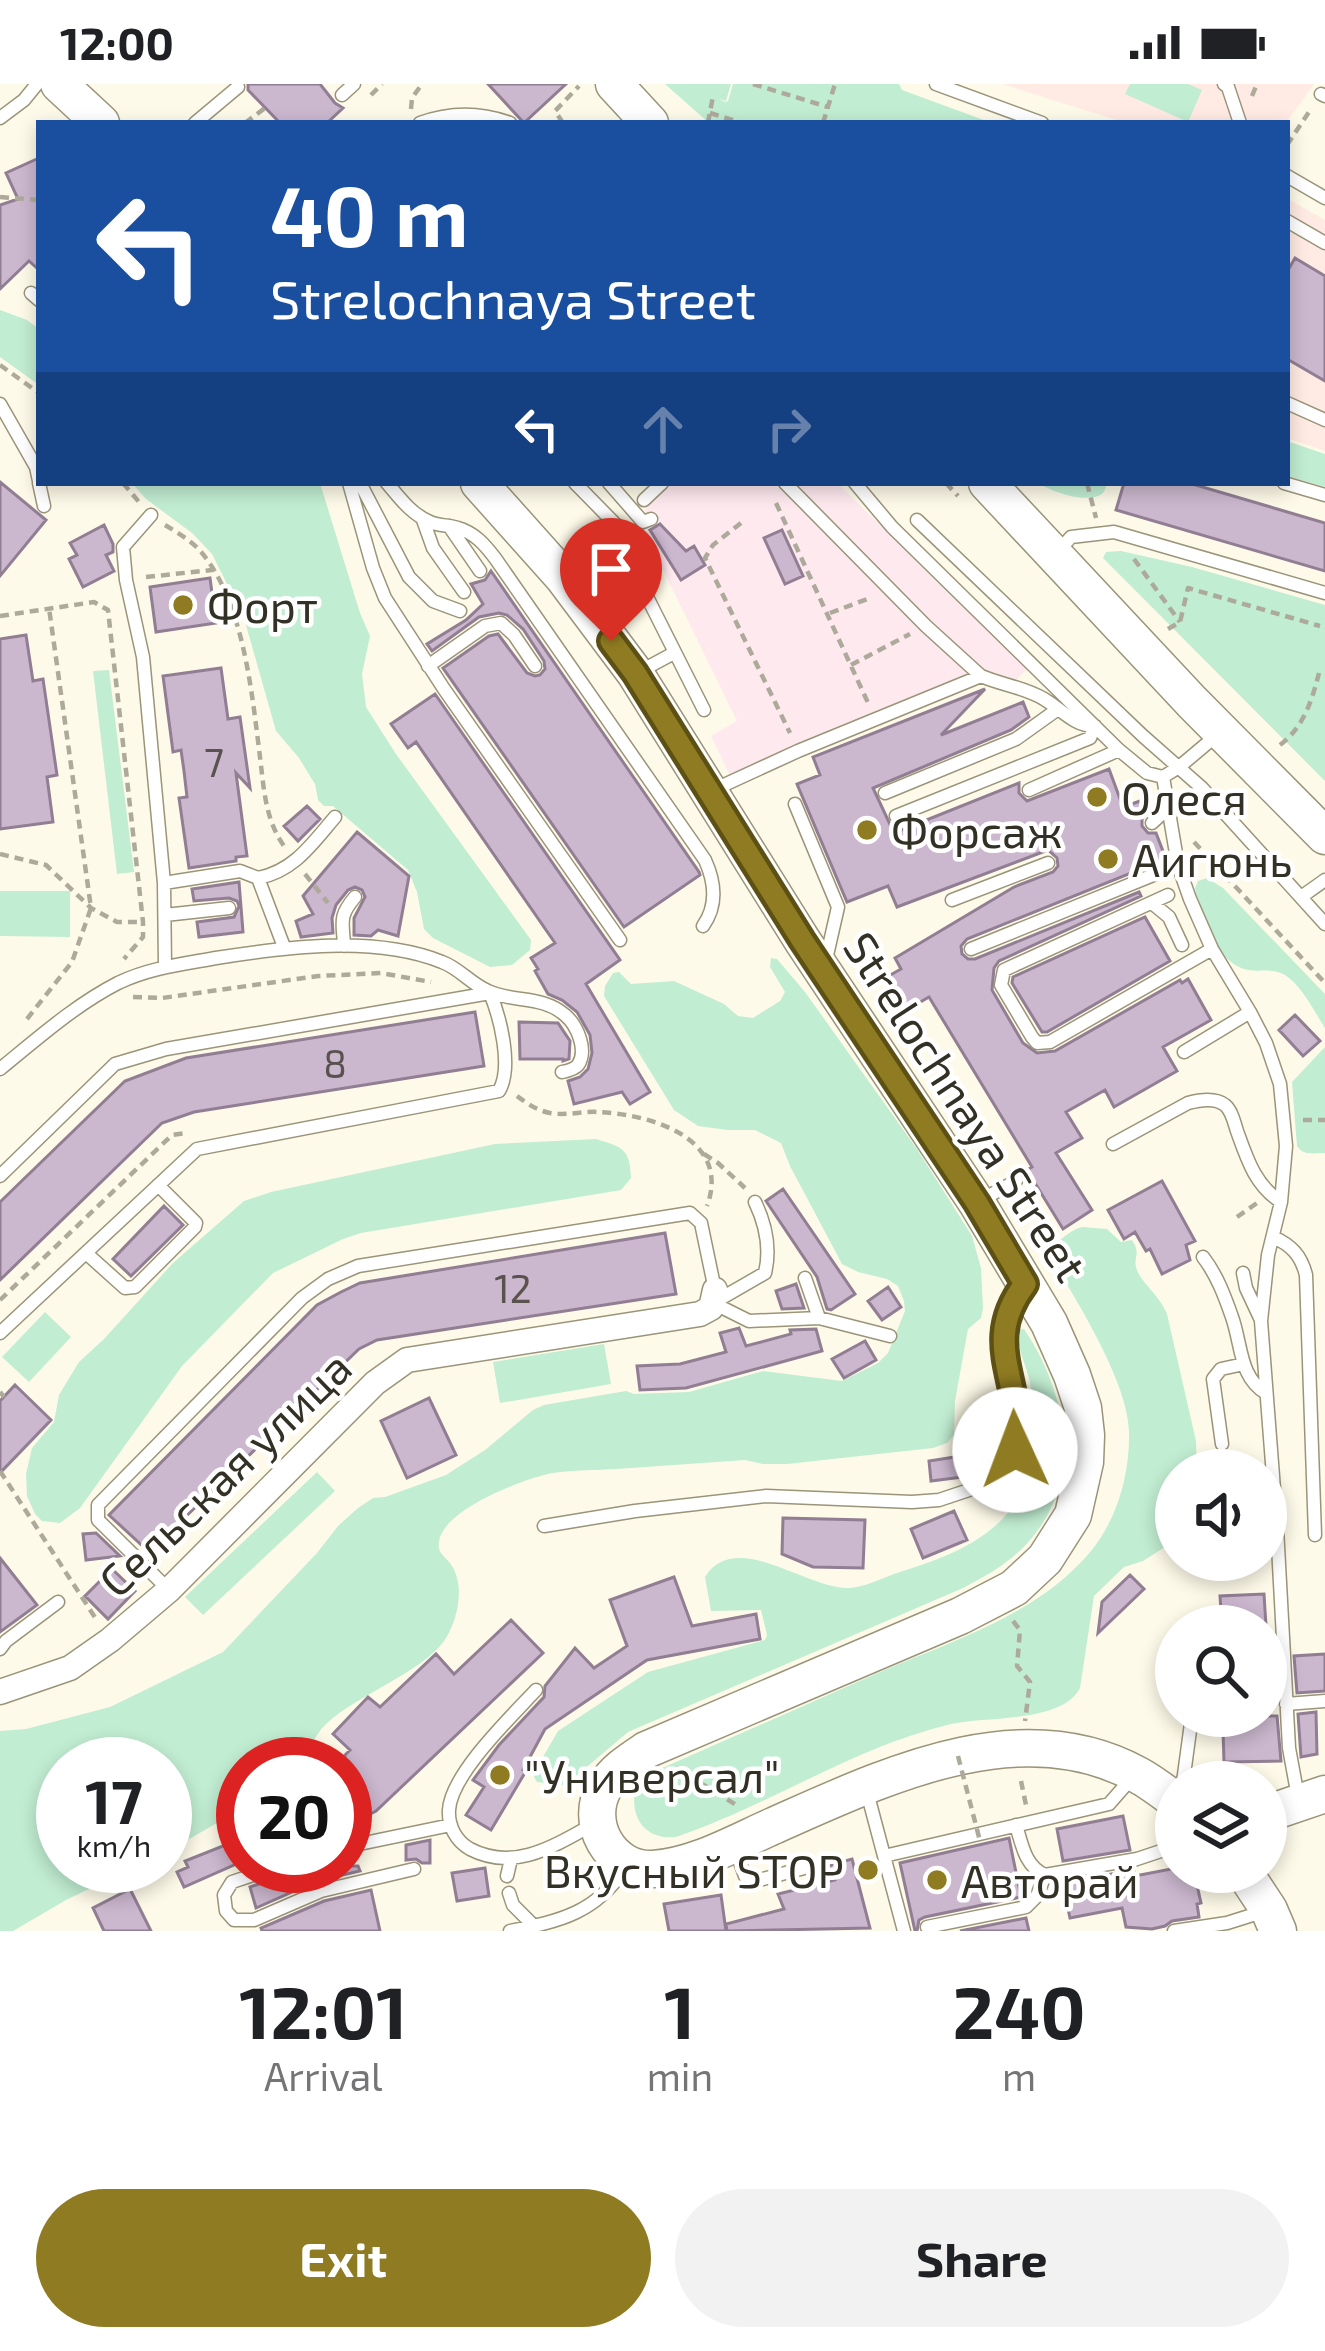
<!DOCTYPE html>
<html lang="en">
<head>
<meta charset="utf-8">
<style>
	body { margin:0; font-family:"Exo 2",sans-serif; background:#f2f2f2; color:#202124; height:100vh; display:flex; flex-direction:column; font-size:45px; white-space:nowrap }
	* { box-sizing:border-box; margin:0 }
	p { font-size:39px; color:#757577 }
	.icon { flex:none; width:66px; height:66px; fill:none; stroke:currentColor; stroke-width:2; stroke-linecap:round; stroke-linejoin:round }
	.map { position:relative; height:1847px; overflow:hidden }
	.panel { display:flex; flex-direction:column; background:#fff; flex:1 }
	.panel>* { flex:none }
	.guide { position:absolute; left:36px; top:36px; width:1254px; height:366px; border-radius:0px; box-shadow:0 6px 18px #0003; background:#1a4fa0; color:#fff; overflow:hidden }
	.buttons { position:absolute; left:1155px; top:1365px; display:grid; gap:24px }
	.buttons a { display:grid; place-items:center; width:132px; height:132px; border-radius:50%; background:#fff; box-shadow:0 6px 18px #0003; font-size:60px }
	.speed { position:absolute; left:36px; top:1653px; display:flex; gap:24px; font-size:60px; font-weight:700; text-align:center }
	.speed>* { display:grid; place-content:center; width:156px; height:156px; border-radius:50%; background:#fff; box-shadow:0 6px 18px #0003; line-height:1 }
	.speed small { font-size:30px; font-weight:400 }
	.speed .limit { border:18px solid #d22; background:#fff; color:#111 }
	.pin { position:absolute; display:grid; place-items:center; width:102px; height:102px; color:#fff; margin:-123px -51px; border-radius:50% 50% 50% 0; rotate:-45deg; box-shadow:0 0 12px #0007 }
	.pin .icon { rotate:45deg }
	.me { position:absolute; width:132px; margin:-66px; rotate:358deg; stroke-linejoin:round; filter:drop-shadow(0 0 9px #0008) }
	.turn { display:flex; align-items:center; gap:42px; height:252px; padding:0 36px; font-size:54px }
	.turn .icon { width:156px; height:156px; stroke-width:2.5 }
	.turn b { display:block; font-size:84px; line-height:102px }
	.lanes { display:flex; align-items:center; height:114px; padding:0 36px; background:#0003; justify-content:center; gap:60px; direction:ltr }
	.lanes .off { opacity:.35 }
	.eta { display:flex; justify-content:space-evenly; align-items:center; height:204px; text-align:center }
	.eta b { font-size:72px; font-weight:700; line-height:84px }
	.action { display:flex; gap:24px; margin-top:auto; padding:24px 36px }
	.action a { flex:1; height:138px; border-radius:72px; background:#8f7b21; color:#fff; font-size:48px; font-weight:700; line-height:138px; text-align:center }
	.action a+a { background:#f2f2f2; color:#202124 }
	.status { display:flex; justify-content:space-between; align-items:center; height:84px; padding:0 60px; background:#fff; direction:ltr }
	.status svg { height:33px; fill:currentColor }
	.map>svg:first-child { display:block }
	.commercial { fill:#fee9ef }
	.education { fill:#ffebe3 }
	.green { fill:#c1edd2 }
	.building { fill:#cbb7ce; stroke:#917e93; stroke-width:3 }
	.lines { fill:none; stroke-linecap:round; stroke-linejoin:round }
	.lane-casing { stroke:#9a9479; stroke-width:15 }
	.street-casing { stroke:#9a9479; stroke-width:27 }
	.secondary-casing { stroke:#9a9479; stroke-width:39 }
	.path { stroke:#aeaa9b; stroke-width:4.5; stroke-dasharray:9 6; stroke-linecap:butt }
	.lane { stroke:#fff; stroke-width:12 }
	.street { stroke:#fff; stroke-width:24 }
	.secondary { stroke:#fff; stroke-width:36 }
	.path-bridge { stroke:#aeaa9b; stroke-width:4.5; stroke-dasharray:9 6; stroke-linecap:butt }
	.route-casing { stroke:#5d5015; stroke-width:30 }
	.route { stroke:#8f7b21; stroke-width:21 }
	.poi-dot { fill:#8f7b21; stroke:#fff; stroke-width:4.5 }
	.labels { text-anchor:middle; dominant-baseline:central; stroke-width:9; stroke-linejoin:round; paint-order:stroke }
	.number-label { font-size:39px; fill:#59524f }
	.poi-label { font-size:45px; fill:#333025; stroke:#fff; text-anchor:start }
	.street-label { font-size:45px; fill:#333025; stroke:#fff }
</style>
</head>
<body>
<div class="status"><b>12:00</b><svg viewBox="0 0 49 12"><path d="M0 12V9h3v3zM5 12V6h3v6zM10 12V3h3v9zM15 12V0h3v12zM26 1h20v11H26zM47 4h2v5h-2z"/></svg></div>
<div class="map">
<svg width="1325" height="1847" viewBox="0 0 1325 1847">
	<rect width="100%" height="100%" fill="#fefae9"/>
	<path class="commercial" d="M671 399H837L1028 584 1013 599 995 591 734 700 711 652 737 637 648 455 645 423Z"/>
	<path class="education" d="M1002 0H1314L1286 39H1126Z
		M1288 115 1325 136V367L1287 354Z"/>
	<path class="green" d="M665 0H731L726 17 719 15 725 18 728 17 733 0H899L902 6 992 39H709Z
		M1130 0H1188L1202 6 1188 38 1125 10Z
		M0 226 27 236 39 245V301L0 273Z
		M1287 357 1325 370V403L1287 392Z
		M132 399H320L360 529 370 552 362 590 366 623 396 670 531 856 530 866 512 881 490 883 433 854 424 845 417 808 408 786 333 722H324L318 716 315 700 299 674 276 647 244 534 212 470 192 449 146 415Z
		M1039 399H1107C1106 402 1105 407 1103 409 1089 421 1051 408 1039 399Z
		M1121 467 1192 483 1325 521V697L1103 474 1106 468Z
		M109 586 134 788 117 790 93 587Z
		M1207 794 1223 804 1325 910V944C1314 927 1302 902 1285 891 1274 884 1261 888 1248 886 1217 881 1200 830 1195 804L1198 797Z
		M0 807H70V853L0 852Z
		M771 874 777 875 805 908 917 1065 972 1152 981 1184 983 1224 981 1234 968 1245 955 1317 954 1351 947 1359 933 1364 787 1380H763L745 1376C702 1379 660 1382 617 1385 596 1386 574 1386 553 1389 525 1394 444 1425 439 1457 437 1469 444 1471 450 1479 466 1500 458 1537 444 1557 421 1589 356 1611 325 1641 315 1651 308 1668 301 1680H243V1724L165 1769V1680H63V1782H137L66 1816 13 1847H0V1647L26 1645 110 1623 223 1568 317 1469 338 1442 358 1424 373 1414 385 1413 446 1391 485 1366 533 1326 544 1321 626 1307 634 1310 689 1308 763 1287 842 1297 878 1279 888 1269 905 1227 904 1217 898 1202 887 1195 858 1188 842 1180 790 1082 781 1059 755 1046H728L698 1042 674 1026 604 912 605 902 613 889 619 888 631 900 674 897 724 920 738 932 753 934 780 917 785 908 770 883Z
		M1325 963V1069C1314 1069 1303 1072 1297 1062L1292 998Z
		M596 1055C622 1063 630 1064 631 1094L621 1106 361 1149 343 1155 273 1189 182 1282 80 1424 60 1439 42 1437 35 1430 27 1412 26 1390 32 1364 54 1338 59 1311 79 1278 104 1255 173 1179 244 1117 271 1108 495 1060Z
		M1082 1143 1107 1145 1121 1158 1132 1156C1142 1171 1132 1173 1137 1186 1141 1198 1160 1212 1167 1230L1196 1357 1197 1386H1176V1460L1168 1461 1143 1477 1124 1483 1094 1512 1080 1604C1062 1639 988 1632 951 1640 854 1663 770 1721 676 1753 646 1756 630 1735 635 1706L660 1685C733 1653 806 1621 878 1589 952 1557 1038 1531 1091 1467 1118 1434 1130 1389 1129 1347 1127 1296 1077 1218 1051 1173 1052 1160 1070 1146 1082 1143Z
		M45 1228 71 1253 29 1298 2 1273Z
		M1024 1245C1066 1307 1084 1393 1031 1455 1013 1477 988 1491 963 1504L628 1648 569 1698 562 1701 537 1698 534 1693 536 1685 558 1647 648 1588 765 1556 767 1551 761 1526 711 1527 705 1493C736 1444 807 1506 850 1504 864 1503 881 1495 894 1490 935 1477 978 1463 1007 1430 1017 1419 1025 1405 1034 1392L1035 1386C1035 1355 1036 1324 1029 1294 1025 1278 1016 1262 1018 1246Z
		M604 1260 611 1300 500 1319 493 1278Z
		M317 1388 335 1407 203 1531 185 1513Z"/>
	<path class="building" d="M248 0H320L335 19 343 24 327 39H280L248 6Z
		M488 0H566L524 39Z
		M39 74V186L29 177 0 205V121L18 115 6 89Z
		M1295 174 1325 192V297L1287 275V188Z
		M0 398 46 436 0 492Z
		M1124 399H1189L1325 439V487L1116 426Z
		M660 440 686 467 694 462 705 481 681 496 650 446Z
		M104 441 113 460V468L106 471 114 487 83 503 69 475 77 471 70 459Z
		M782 446 803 492 785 500 764 454Z
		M491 487 699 788 700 791 624 843 443 584 489 552 498 550 527 589 535 592 540 591 545 585 544 577 523 545 507 531 499 529 479 533 432 567 427 560 466 536 483 520 471 500 485 496Z
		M210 494 216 539 156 548 150 503Z
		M26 551 33 597 43 595 57 691 47 693 53 738 0 745V555Z
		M221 584 228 635 240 633 250 704 236 689 247 772 236 773V777L189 784 179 714 187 713 184 687 181 666 173 668 163 592Z
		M985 605 941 651 1023 618 1029 633 1011 646 873 704 894 749 1019 699V709L1027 717 1109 685 1123 723 1143 716 1148 728 1142 735V742L1148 749H1156L1166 775 967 855 961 862 962 870 968 875H975L1139 808 1141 812 999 877 994 884 992 906 1023 959 1037 969 1055 967 1180 896 1182 899 1188 895 1211 936 1163 963 1177 987 1114 1023 1105 1006 1066 1028 1082 1054 1056 1069 1092 1126 1063 1145 1027 1086 1032 1083 929 913 905 927 885 894 901 885 895 874 1014 803 1053 788 1058 782 1057 774 1048 766 897 823 888 802 847 818 797 700 820 691 813 673Z
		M435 610 620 876 586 900 650 1008 630 1020 622 1008 574 1020 568 997 580 993 588 985 592 969 590 951 577 928 562 916 548 910 535 887 538 885 531 874 555 859 416 658 408 664 391 640Z
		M307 722 320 735 298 757 284 742Z
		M357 748 409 792 398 852 378 846 371 852 354 851V834L365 813 362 806 355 803 348 806 336 821 332 834 333 849 301 853 296 837 313 830 303 812Z
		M239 798 243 848 199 853 197 838 234 833 239 822 237 817 229 814 194 817 192 805Z
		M1145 833 1170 877 1047 948H1042L1012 899 1013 893Z
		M475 928 484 982 194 1028 162 1039 0 1196V1118L125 997 186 974Z
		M1295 931 1320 957 1303 972 1279 946Z
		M519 938 558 939 570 957 569 975 563 977V975H520Z
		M1162 1097 1195 1157 1186 1161 1190 1176 1162 1190 1150 1165 1146 1167 1135 1148 1124 1155 1108 1126Z
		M783 1105 855 1210 831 1226 827 1225 817 1193 766 1117Z
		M164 1122 183 1141 131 1192 113 1175Z
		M665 1149 676 1210 377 1256 359 1265 149 1468 109 1431 317 1221 341 1208 360 1199Z
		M796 1200 804 1224 782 1225 776 1207Z
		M888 1203 901 1223 882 1236 868 1217Z
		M739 1244 746 1262 791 1250 790 1246 816 1245 822 1267 686 1304 640 1306 637 1282 680 1280 726 1268 720 1249Z
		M865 1257 876 1276 844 1294 832 1275Z
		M15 1301 51 1336 0 1389V1317Z
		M429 1314 456 1371 407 1394 381 1337Z
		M961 1372 963 1393 931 1397 929 1377Z
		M954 1427 967 1456 923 1474 911 1445Z
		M783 1434 865 1436 863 1484 813 1483 782 1470Z
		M96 1449 120 1472 86 1476 83 1450Z
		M0 1474 37 1521 0 1548Z
		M112 1485 135 1507 108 1535 85 1512Z
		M1130 1491 1144 1505 1098 1549 1102 1518Z
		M674 1493 692 1542 756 1530 760 1555 647 1576 545 1645 523 1686 526 1687 491 1746 466 1731 484 1703 473 1696 499 1661 544 1613 545 1602 575 1564 594 1584 627 1562 610 1516Z
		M1264 1510 1266 1542H1222L1220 1512Z
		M511 1536 543 1569 376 1727 345 1743V1671L350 1666 333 1650 368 1613 380 1623 436 1570 454 1590Z
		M1325 1570V1607L1297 1609 1294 1572Z
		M1316 1628 1317 1670 1301 1673 1298 1630Z
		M1235 1632H1277L1281 1677 1224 1678 1223 1646H1235Z
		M1123 1732 1130 1766 1063 1777 1057 1745Z
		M243 1754V1777L184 1803 177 1788 188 1783 185 1777Z
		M1009 1754 1021 1813 925 1833 919 1836 917 1847H915L900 1779Z
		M430 1756V1779H422L416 1775 406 1776V1761Z
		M852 1775 870 1844 727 1847 726 1840 784 1825 778 1810 835 1796 830 1781Z
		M290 1782H358L360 1787 317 1797 256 1824 250 1803 284 1791Z
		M485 1784 489 1812 457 1817 452 1789Z
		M1176 1784V1788H1194L1201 1819 1197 1820 1199 1833 1172 1837 1165 1842 1152 1845 1126 1843 1122 1824 1070 1834 1064 1806 1068 1805 1067 1798 1134 1786 1135 1792Z
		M130 1805 151 1847H104L93 1824Z
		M371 1806 380 1847H262L261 1844 324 1817Z
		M721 1811 726 1847H669L664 1820Z
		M1026 1834 1029 1847H960Z"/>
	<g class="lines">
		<defs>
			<path id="lane" d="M936 0 1042 39
				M1224 0 1228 3 1240 39
				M1321 10 1325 12
				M342 11 354 0
				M0 34 24 16 37 0
				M195 39 238 3
				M420 39C450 28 480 28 510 39
				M1287 92 1325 114
				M1287 137 1325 159
				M31 209 39 216
				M1287 319 1325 336
				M0 320 36 383 39 397
				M39 399 44 422
				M349 399 373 484 385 514 444 605 620 856
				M360 399 409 493 433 517 460 527
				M387 399C400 414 411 430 430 438 439 442 449 441 458 444 475 449 485 461 495 474L705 776C715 798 718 821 703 842
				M575 399 628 453 632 483 704 626
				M609 399 643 438 651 435
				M785 399 926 542 981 592
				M855 399 892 443 1119 666 1147 689 1163 693 1179 683 1217 651
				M1284 399 1325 411
				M644 416 662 399
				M151 431 123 463 126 496 143 573 164 799 165 883
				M423 436 433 464 464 508
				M917 436 1143 652 1202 704 1325 840
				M449 442 480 487
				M1056 470 1071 453 1114 448 1325 509
				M428 582 485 542 501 539 514 551 535 582
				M637 589 674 569
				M1163 693 1178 781 1190 815 1212 865 1250 928 1266 959 1280 1000 1286 1062 1281 1118 1268 1171 1261 1237 1277 1444 1289 1664 1298 1713
				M713 706 798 667 981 592C1002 601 1024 603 1044 615 1061 625 1074 642 1094 642
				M1029 706 1119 666
				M885 709 1016 655 1058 625
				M795 720 838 823 825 880
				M896 732 1090 654 1095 642
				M1152 739 1169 723
				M258 794C294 787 312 760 335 733
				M164 799 240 787 258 794 284 863
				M1168 811 1004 886 1001 901 1032 953 1037 959 1050 958 1212 865
				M1301 813 1325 796
				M952 816 1048 779
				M1152 819 1169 833 1182 861
				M165 831 229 824
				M344 862C343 838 338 833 355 813
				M971 865 1178 781
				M1184 968 1250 928
				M0 985C37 955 75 921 118 899 149 884 183 880 216 874 286 863 374 851 442 878 459 884 471 900 488 907 514 919 542 911 565 931 577 941 588 966 578 981 575 985 567 987 562 988
				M1113 1060 1188 1019C1199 1016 1215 1013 1225 1021 1232 1027 1234 1038 1237 1047 1247 1075 1255 1101 1281 1118
				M0 1092 115 980 166 965 490 909C500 933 513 983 499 1007L197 1065 0 1249
				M983 1115 1016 1097
				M755 1118C766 1141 771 1164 765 1189L713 1219 749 1237 819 1234 890 1252
				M1273 1153C1291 1161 1301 1171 1306 1191L1315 1451
				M86 1169 125 1204 135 1203 195 1143 196 1139 158 1101
				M1203 1173C1217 1191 1225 1213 1232 1233 1242 1261 1239 1293 1266 1309
				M1243 1189 1246 1204 1261 1236
				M805 1194 819 1234
				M1222 1360 1213 1295 1221 1285 1244 1280
				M544 1442 635 1427 766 1412 912 1418 939 1416 969 1406 997 1388 1015 1366 1017 1345 1013 1306 1002 1257 1010 1220 1021 1205
				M169 1506 98 1436V1421L302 1214 328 1195 358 1182 690 1129 701 1139 715 1206
				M0 1565 6 1557 58 1518
				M536 1606C512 1632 451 1690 449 1726 448 1742 456 1757 470 1765 514 1788 554 1762 592 1741
				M1286 1620 1325 1617
				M1183 1698 1192 1632
				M867 1708 904 1847
				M1016 1741C1022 1761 1025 1782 1045 1791L1137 1775 1176 1762
				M345 1763 451 1741
				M736 1767 745 1792 752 1798 808 1783
				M884 1772 1109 1720 1130 1696
				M280 1782 232 1798 224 1811 226 1827 234 1836H254L321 1807 414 1785
				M507 1792 511 1775
				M509 1809 513 1821 534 1842
				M927 1843 1026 1823 1037 1812 1045 1791
				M510 1847C560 1837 596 1829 625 1784
				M1174 1847 1227 1839 1262 1828"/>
			<path id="street" d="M0 1608 70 1584 110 1556 169 1506 375 1299 407 1276 700 1230 711 1224 715 1206"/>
			<path id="secondary" d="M59 0 101 39
				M614 0 650 39
				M479 399 563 493 635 589 802 856 977 1119 1049 1239 1072 1291 1083 1324 1086 1351 1085 1378 1073 1431 1045 1475 1014 1504 960 1532 646 1666C631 1676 615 1686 605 1702 583 1738 610 1787 653 1785 695 1782 735 1759 773 1742 884 1693 1020 1626 1138 1691 1151 1698 1164 1708 1176 1717
				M987 399 1192 618 1325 752
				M1266 1730 1325 1710
				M1244 1788 1269 1826 1278 1847"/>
		</defs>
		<use href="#lane" class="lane-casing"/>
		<use href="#street" class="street-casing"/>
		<use href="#secondary" class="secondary-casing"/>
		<path class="path" d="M753 0 828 23
			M371 11 382 0
			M1252 12 1257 0
			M411 25 412 14 422 0
			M710 29 742 39
			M245 39 265 24
			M563 39 555 27 579 2
			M708 39 713 12
			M823 39 835 0
			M1287 61 1311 25
			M0 113 39 116
			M0 281 39 309
			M123 399 139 418
			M946 399 958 412
			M1087 399 1096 434
			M776 419 869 621
			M741 439 713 461 705 474 790 649
			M165 441C178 449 192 457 202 469 244 520 252 610 260 673 264 705 265 735 284 762
			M1134 475 1180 538
			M146 493 212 486
			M830 529 870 514
			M0 532 94 518 108 526 143 838V853L124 875
			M1168 545 1180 538 1188 504 1320 542
			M851 581 910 550
			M1280 661C1304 643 1312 616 1319 589
			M1194 758 1325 899
			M0 770 46 781 91 824 117 838H142
			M305 790 328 819
			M133 913 162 914 318 892 381 889 431 898
			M27 935 72 878 91 824 49 524
			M517 1012C528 1020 536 1026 550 1029 566 1032 582 1027 598 1028 650 1030 732 1054 707 1122
			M1303 1036H1325
			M704 1070 718 1079 745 1104
			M1237 1133 1257 1119
			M0 1216 172 1051 186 1049
			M0 1308 4 1313
			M0 1387 98 1538
			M1013 1537 1020 1546 1017 1582 1030 1598 1025 1637
			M676 1684 738 1722
			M1021 1697 1026 1721"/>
		<use href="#lane" class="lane"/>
		<use href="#street" class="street"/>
		<use href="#secondary" class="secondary"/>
		<path class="path-bridge" d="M958 1672 980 1757"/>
	</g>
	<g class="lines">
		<defs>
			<path id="route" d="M611 557 635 589 802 856 977 1119 1025 1200C978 1261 1027 1301 1015 1366"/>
		</defs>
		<use href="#route" class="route-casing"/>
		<use href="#route" class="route"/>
	</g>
	<g class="poi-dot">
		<circle cx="183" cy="521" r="12"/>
		<circle cx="1097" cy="713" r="12"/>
		<circle cx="867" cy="746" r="12"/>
		<circle cx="1108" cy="775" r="12"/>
		<circle cx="500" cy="1691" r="12"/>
		<circle cx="868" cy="1786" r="12"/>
		<circle cx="937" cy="1796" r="12"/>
	</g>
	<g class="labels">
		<g class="number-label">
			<text x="214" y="677">7</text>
			<text x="335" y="978">8</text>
			<text x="513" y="1203">12</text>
		</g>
		<g class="poi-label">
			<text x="207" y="521">Форт</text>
			<text x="1121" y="713">Олеся</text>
			<text x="891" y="746">Форсаж</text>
			<text x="1132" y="775">Аигюнь</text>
			<text x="524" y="1691">"Универсал"</text>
			<text x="844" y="1786" text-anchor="end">Вкусный STOP</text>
			<text x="961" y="1796">Авторай</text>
		</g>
		<g class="street-label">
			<text transform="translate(967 1022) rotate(57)">Strelochnaya Street</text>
			<text transform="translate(224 1389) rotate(-44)">Сельская улица</text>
		</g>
	</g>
</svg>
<div class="buttons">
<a><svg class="icon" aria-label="sound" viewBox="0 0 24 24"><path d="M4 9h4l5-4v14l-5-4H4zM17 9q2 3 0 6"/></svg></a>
<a><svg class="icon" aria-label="search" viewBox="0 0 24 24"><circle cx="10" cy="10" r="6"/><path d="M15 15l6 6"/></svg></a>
<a><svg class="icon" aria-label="layers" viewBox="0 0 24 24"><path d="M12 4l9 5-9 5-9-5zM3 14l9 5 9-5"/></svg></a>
</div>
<div class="speed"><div>17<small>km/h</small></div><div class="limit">20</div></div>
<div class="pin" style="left:611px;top:557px;background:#d93025"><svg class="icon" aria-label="arrive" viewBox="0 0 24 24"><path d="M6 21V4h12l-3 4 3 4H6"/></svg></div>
<svg class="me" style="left:1015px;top:1366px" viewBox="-20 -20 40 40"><circle r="19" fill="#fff"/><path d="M0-13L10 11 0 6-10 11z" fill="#8f7b21"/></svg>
<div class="guide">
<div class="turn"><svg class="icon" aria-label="left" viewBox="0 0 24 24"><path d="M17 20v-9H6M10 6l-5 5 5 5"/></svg><div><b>40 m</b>Strelochnaya Street</div></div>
<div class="lanes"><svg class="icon" aria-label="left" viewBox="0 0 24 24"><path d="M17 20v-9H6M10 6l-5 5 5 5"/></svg><svg class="icon off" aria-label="ahead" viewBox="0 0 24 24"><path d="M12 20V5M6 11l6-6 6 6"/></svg><svg class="icon off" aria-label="right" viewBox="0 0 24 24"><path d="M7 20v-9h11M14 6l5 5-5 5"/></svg></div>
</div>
</div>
<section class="panel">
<div class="eta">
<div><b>12:01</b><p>Arrival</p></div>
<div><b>1</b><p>min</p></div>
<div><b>240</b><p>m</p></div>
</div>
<div class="action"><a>Exit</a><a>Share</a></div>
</section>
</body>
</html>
